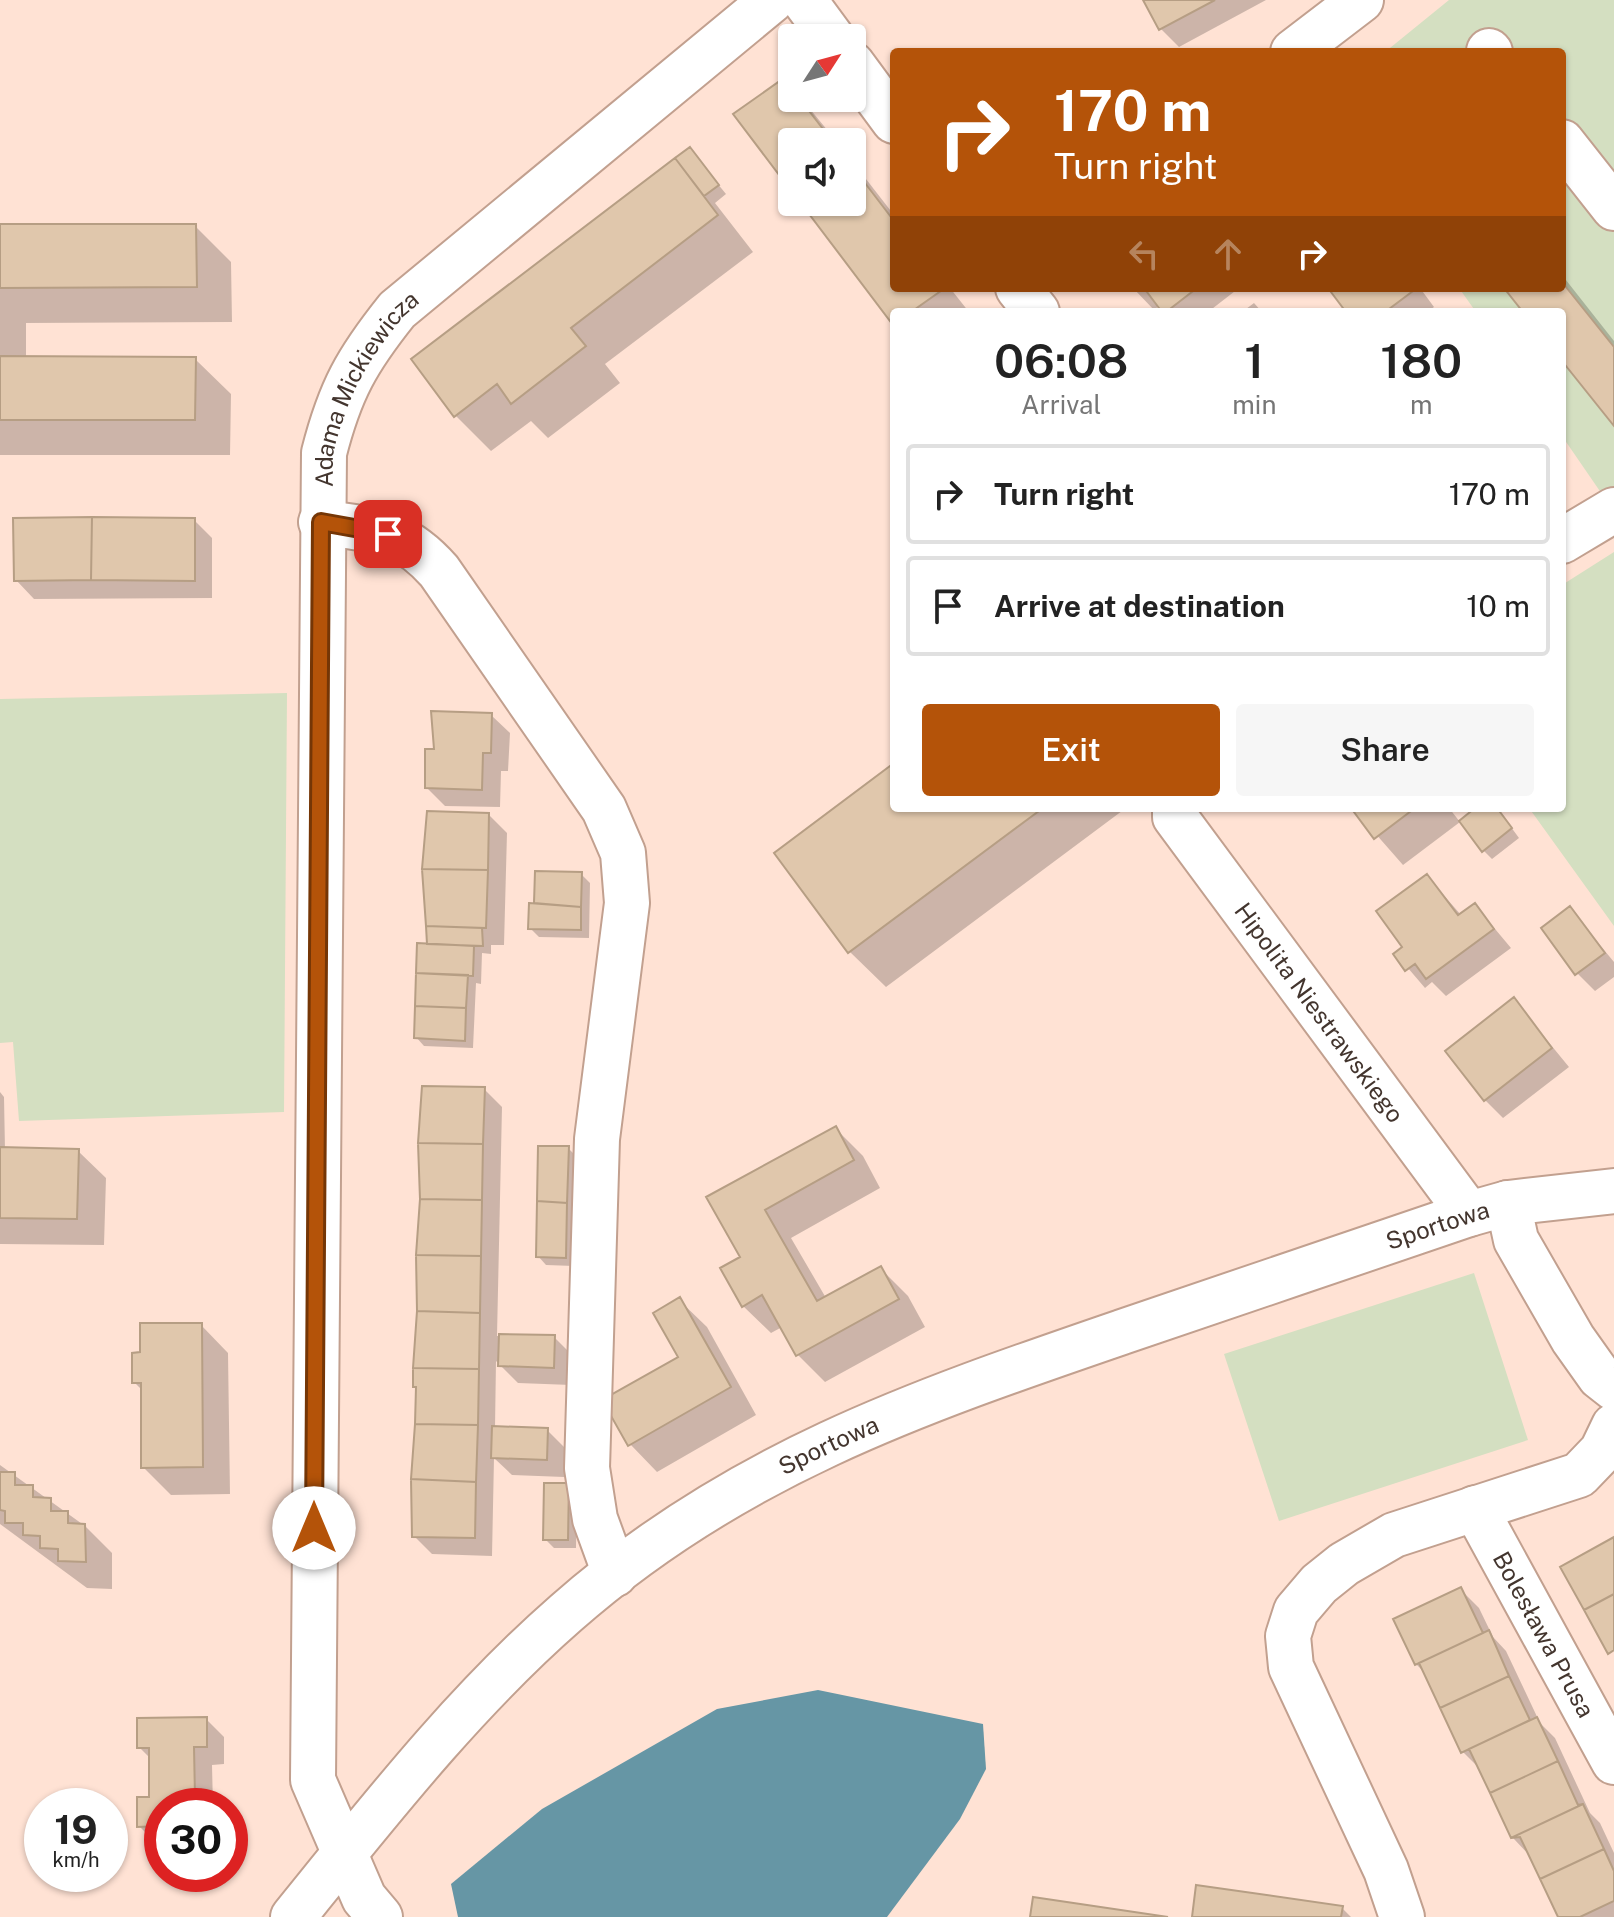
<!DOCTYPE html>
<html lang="en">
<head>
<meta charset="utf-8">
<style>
	body { margin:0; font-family:"Public Sans",sans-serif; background:#f6f6f6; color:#222; height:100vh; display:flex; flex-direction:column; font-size:30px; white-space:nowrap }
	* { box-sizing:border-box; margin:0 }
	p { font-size:26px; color:#767676 }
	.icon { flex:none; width:44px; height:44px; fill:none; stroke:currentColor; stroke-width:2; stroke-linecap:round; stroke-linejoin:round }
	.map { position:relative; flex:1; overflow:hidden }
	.sheet { position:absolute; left:890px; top:308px; width:676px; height:504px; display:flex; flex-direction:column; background:#fff; border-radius:8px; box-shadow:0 2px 6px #0004 }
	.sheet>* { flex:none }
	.top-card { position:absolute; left:890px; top:48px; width:676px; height:244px; border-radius:8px; box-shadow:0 2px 6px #0004; background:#b45309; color:#fff; overflow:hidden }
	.needle { width:52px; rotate:54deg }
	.controls { position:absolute; left:778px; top:24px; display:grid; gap:16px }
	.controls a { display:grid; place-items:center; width:88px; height:88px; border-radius:8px; background:#fff; box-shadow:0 2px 6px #0004; font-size:40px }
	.speed { position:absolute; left:24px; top:1788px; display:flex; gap:16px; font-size:40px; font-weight:700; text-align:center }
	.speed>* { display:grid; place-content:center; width:104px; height:104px; border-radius:50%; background:#fff; box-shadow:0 2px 6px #0004; line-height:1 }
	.speed small { font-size:20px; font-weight:400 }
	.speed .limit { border:12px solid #d22; background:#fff; color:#111 }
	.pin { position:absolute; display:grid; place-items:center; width:68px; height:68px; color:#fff; margin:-34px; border-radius:16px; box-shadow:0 4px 12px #0006 }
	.me { position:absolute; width:88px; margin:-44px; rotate:0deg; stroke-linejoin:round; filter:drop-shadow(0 0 6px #0008) }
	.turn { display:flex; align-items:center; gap:28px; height:168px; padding:0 32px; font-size:36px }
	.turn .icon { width:104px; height:104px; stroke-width:2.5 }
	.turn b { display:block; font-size:56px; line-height:68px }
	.lanes { display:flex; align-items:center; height:76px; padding:0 32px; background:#0003; justify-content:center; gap:40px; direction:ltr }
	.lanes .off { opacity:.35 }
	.eta { display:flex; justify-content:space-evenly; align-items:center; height:136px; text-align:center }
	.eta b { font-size:48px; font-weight:600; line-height:56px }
	.button { display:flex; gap:16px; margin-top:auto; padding:16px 32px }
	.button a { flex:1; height:92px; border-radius:8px; background:#b45309; color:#fff; font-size:32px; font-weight:600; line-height:92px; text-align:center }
	.button a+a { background:#f6f6f6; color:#222 }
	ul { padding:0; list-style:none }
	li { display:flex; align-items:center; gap:24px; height:100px; margin:0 16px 12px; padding:0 16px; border:4px solid #e0e0e0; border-radius:8px }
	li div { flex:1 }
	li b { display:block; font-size:30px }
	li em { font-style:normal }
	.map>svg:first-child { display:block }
	.green { fill:#d4dfc1 }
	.water { fill:#6696a5 }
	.shadow { fill:#0003 }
	.building { fill:#e0c7ac; stroke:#b69e84; stroke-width:2 }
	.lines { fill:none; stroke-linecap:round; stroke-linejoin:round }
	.minor-casing { stroke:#c2a08f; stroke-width:48 }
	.minor { stroke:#fff; stroke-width:44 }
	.route-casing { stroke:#753606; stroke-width:20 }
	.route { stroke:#b45309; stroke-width:14 }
	.labels { text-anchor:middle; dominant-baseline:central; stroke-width:6; stroke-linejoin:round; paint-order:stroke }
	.street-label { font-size:24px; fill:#43352e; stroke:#fff }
</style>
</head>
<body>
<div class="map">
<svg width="1614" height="1917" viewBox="0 0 1614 1917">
	<rect width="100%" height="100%" fill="#ffe2d4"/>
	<path class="green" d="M1449 0H1614V495L1606 500 1562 436V312H1476L1459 288H1562V52H1385Z
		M1614 552V926L1529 808H1562V585Z
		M287 693 284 1112 19 1121 13 1042 0 1043V699Z
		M1474 1273 1528 1440 1279 1521 1224 1354Z"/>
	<path class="water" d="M818 1690 983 1724 986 1769 960 1819 887 1917H458L451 1884 542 1809 717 1709Z"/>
	<path class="shadow" d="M1145 0H1266L1179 47 1161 29Z
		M784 81 792 89V98H801L837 142H792V189L735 115Z
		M690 150 726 194 715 203 753 252 605 364 620 383 548 438 531 421 491 451 456 416 414 359Z
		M852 161 894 215V288H950L969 312H894V322L802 202H852Z
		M0 226H195L231 262 232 322 26 323V358L195 359 231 394 230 455H0Z
		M1562 275 1614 341V423L1562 358V312H1526L1506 288H1562Z
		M1133 288H1239L1208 312H1165L1160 305 1154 310Z
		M1330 288H1420L1434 307 1427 312H1348Z
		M1254 303 1262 312H1242Z
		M194 520 212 538V598L34 599 16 580Z
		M491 715 510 733 508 771H501L500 807 445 806 427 788 436 752Z
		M894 766V808H1126L886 987 850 952 777 853Z
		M1353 808H1449L1460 822 1403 865Z
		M1479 808H1497L1519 838 1492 859 1483 850Z
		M489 815 507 833 504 945H491V954L482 953 481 984 476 983 473 1048 424 1046 416 1037 429 946 427 894Z
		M537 873 581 874 590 883 589 938 539 937 530 928Z
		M1427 876 1461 915 1475 905 1511 948 1446 996 1432 982 1425 988 1396 954 1405 947Z
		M1570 909 1614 962V977L1595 991 1577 973Z
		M1514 1000 1569 1067 1503 1118 1485 1100Z
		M484 1089 502 1107 497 1336 554 1337 573 1356 571 1385 518 1383 496 1361 495 1428 547 1430 565 1448 564 1477 512 1475 494 1458 492 1556 432 1554 414 1536 418 1389 415 1386Z
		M0 1092 4 1097 5 1150 78 1151 106 1178 104 1245 0 1244Z
		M835 1128 863 1156 880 1188 791 1238 826 1298 880 1268 908 1296 925 1327 825 1382 798 1355 782 1327 771 1333 743 1306V1257L708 1198Z
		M568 1148 577 1157 574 1266 546 1265 538 1256Z
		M679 1300 707 1327 756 1415 657 1472 630 1444 680 1358Z
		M201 1325 228 1353 230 1494 171 1495 143 1467V1391L134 1382 142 1354Z
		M0 1465 85 1526 112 1553V1589L87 1588 0 1524Z
		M546 1485 577 1494 576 1548H554L545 1539Z
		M1461 1590 1479 1608 1493 1637 1506 1651 1540 1723 1555 1738 1590 1813 1600 1823 1614 1853V1917H1560L1531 1857 1514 1839 1481 1770 1463 1752 1427 1675 1416 1664Z
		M206 1719 224 1737V1764L212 1765 213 1806H162V1844H157L139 1826 151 1799V1759L139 1747Z
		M1342 1908 1351 1917H1194Z"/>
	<path class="building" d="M1143 0H1215L1159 30Z
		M784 78 792 89V98H799L833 142H792V192L733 114Z
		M690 147 719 185 704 196 675 158Z
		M675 158 718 215 571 328 586 346 511 404 497 384 454 417 411 359Z
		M852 166 894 221V288H945L911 312H894L893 325 800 202H852Z
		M0 224H196L197 287 0 288Z
		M1562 282 1614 347V426L1562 361V312H1523L1504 288H1562Z
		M1144 288H1197L1166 312H1162Z
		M1328 288H1417L1385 312H1346Z
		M0 356 196 357 195 420H0Z
		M92 517 195 518V581L91 580Z
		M92 517 91 580 14 581 13 518Z
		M431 711 492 713 491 753H483L482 790 425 788V749H434Z
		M894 763V808H1043L848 953 774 853Z
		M1351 808H1415L1374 839Z
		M1475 808H1497L1512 828 1482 852 1459 821Z
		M427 811 489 813 488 870 422 869Z
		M422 869 488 870 486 928 426 926Z
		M535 871 582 872 581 907 534 903Z
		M1427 874 1458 915 1475 903 1494 929 1426 979 1415 964 1405 971 1393 954 1402 947 1376 911Z
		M529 903 581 907V930L528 929Z
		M1570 906 1605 953 1575 975 1541 928Z
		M426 926 482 928 483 946 427 944Z
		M417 943 474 946 473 976 416 973Z
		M416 973 468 975 466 1008 415 1006Z
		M1514 997 1552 1048 1484 1101 1445 1051Z
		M415 1006 466 1008 465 1041 414 1038Z
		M422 1086 485 1087 483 1144 418 1143Z
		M836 1126 854 1160 765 1210 817 1301 881 1266 899 1299 796 1356 762 1295 742 1307 720 1268 740 1257 706 1197Z
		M418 1143 483 1144 482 1200 420 1199Z
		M538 1146H569L567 1203 537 1201Z
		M0 1147 79 1149 77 1219 0 1218Z
		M420 1199 482 1200 481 1256 416 1255Z
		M537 1201 567 1203 566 1258 536 1257Z
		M416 1255 481 1256 480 1313 417 1311Z
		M680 1297 731 1387 628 1446 602 1400 678 1357 653 1313Z
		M417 1311 480 1313 479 1369 413 1368Z
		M140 1323H202L203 1467 141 1468V1383H132V1353L140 1352Z
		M499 1334 555 1335 554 1368 498 1366Z
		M413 1368 479 1369 478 1425 415 1424 416 1387H413Z
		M415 1424 478 1425 476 1482 411 1479Z
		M492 1426 548 1428 547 1460 491 1458Z
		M0 1472H15V1485H33V1497L51 1498V1511H68V1523L85 1524 86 1562 58 1561V1549L40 1548V1536L23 1535V1523H5V1511L0 1510Z
		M411 1479 476 1482 475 1538 412 1537Z
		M544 1483H569L568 1540H543Z
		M1614 1537V1594L1584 1610 1560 1567Z
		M1461 1587 1483 1633 1415 1665 1393 1619Z
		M1614 1594V1650L1608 1654 1584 1610Z
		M1489 1630 1509 1676 1440 1708 1419 1663Z
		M1509 1676 1530 1720 1461 1753 1440 1708Z
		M207 1717V1747H194L195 1797H207V1806H162V1826L137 1827V1797H149V1748H137V1718Z
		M1537 1717 1558 1761 1490 1793 1469 1749Z
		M1558 1761 1578 1805 1583 1804 1511 1838 1490 1793Z
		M1583 1804 1604 1849 1540 1879 1520 1837 1511 1838Z
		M1604 1849 1614 1871V1901L1580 1917H1558L1540 1879Z
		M1196 1885 1343 1906 1341 1917H1192Z
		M1033 1897 1168 1917H1030Z"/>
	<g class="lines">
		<defs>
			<g id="minor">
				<path d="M804 0 832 38"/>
				<path d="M1489 51 1490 52"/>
				<path d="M1293 52 1361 0"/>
				<path d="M852 64 894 121"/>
				<path d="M1562 142 1614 208"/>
				<path d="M1018 288 1037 312"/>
				<path d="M321 522C374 531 401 528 439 571L604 809 623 853 627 903 597 1139 587 1468 595 1519 615 1574"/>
				<path d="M1562 541 1614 510"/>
				<path id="s1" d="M1175 808V817L1469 1214"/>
				<path d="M1508 1203 1516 1240 1573 1339 1600 1377 1614 1388"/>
				<path id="s2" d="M1475 1508 1614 1762"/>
				<path id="s3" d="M293 1917C379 1811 463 1703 566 1613 734 1465 915 1403 1122 1332 1238 1293 1353 1253 1469 1214L1508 1203 1614 1191"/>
				<path id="s4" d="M380 1917 364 1898 313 1780 324 453C340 390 357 360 397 310L772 0"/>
				<path d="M1402 1917 1386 1870 1291 1667 1288 1636 1296 1611 1319 1584 1344 1564 1394 1535 1579 1475 1602 1451 1614 1426"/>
			</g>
		</defs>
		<use href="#minor" class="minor-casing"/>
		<use href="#minor" class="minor"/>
	</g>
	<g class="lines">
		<defs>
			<path id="route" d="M314 1528 321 522 388 534"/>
		</defs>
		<use href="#route" class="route-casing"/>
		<use href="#route" class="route"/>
	</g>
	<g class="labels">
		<g class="street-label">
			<text stroke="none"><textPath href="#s4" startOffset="1556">Adama Mickiewicza</textPath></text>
			<text stroke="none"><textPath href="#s1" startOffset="252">Hipolita Niestrawskiego</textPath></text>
			<text stroke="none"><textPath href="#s3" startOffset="1370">Sportowa</textPath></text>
			<text stroke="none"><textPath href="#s3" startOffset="722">Sportowa</textPath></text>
			<text stroke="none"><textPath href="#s2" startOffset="144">Bolesława Prusa</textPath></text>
		</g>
	</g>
</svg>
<div class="controls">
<a><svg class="needle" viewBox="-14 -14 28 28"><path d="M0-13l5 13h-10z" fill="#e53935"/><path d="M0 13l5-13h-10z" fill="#767676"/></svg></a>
<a><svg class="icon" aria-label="sound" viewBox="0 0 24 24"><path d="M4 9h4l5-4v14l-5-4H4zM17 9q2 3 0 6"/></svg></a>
</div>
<div class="speed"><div>19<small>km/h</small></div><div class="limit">30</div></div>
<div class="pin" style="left:388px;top:534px;background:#d93025"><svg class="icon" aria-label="arrive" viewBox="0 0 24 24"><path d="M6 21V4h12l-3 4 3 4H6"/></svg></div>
<svg class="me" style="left:314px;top:1528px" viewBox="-20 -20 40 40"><circle r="19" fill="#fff"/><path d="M0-13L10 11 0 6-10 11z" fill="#b45309"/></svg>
<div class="top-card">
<div class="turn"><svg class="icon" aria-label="right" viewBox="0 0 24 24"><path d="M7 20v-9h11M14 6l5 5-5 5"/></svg><div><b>170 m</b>Turn right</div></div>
<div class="lanes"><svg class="icon off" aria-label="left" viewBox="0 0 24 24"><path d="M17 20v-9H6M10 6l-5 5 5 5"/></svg><svg class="icon off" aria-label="ahead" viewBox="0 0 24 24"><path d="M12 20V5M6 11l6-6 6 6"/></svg><svg class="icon" aria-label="right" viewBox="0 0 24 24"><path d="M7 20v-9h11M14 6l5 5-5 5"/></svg></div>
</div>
<section class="sheet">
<div class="eta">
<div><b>06:08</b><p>Arrival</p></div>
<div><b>1</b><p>min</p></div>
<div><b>180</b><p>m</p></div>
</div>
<ul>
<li><svg class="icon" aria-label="right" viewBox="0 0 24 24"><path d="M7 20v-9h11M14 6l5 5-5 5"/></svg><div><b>Turn right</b></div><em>170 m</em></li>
<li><svg class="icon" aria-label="arrive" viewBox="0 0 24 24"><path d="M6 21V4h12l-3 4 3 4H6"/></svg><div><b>Arrive at destination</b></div><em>10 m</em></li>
</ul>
<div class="button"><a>Exit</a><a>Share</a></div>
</section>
</div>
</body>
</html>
